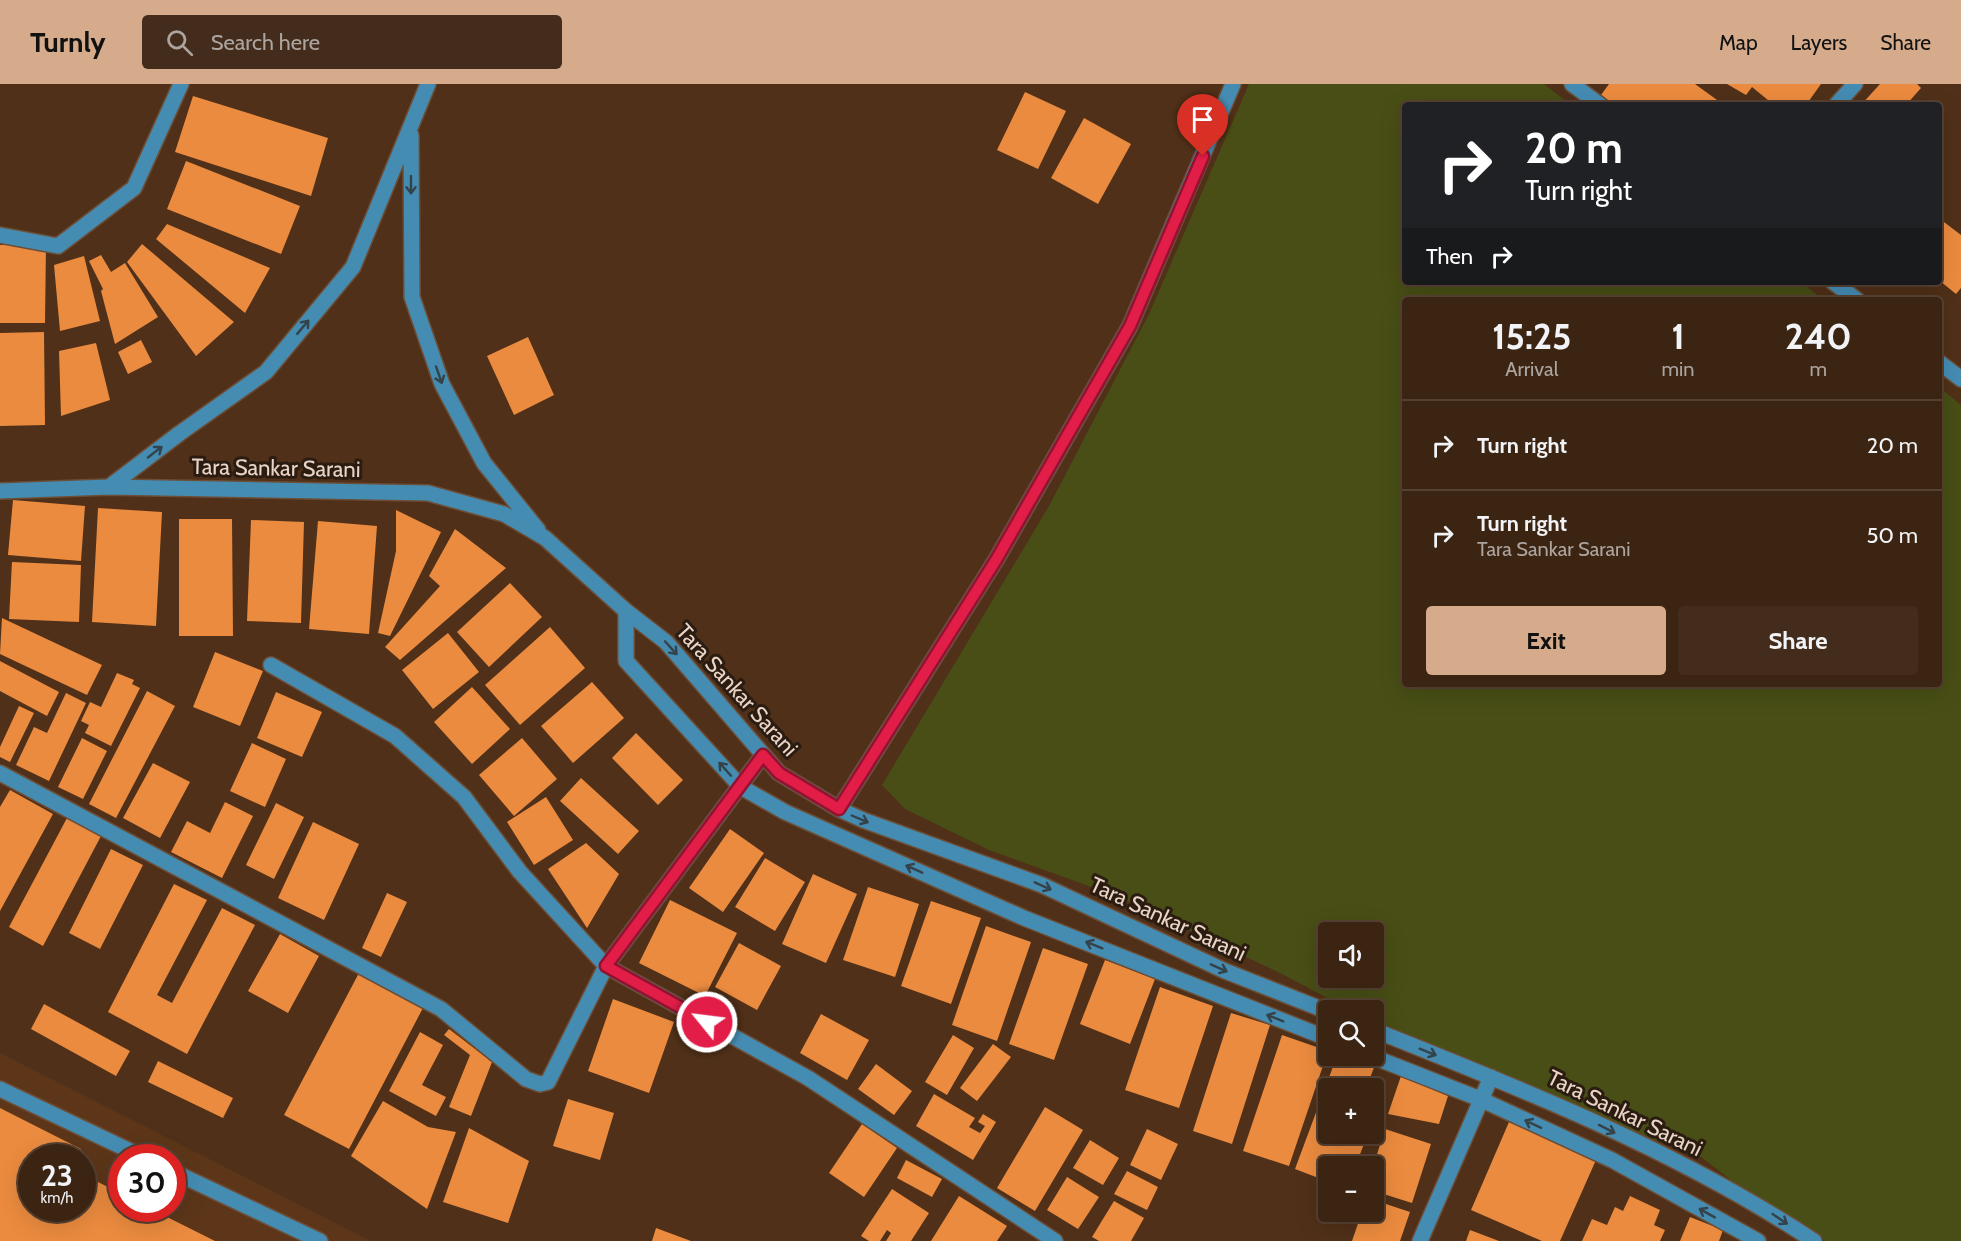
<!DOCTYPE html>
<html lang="en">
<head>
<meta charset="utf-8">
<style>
	body { margin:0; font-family:Cabin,sans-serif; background:#432c1b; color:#f1f3f6; height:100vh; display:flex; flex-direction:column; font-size:22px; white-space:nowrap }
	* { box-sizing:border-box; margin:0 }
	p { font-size:20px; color:#aca49f }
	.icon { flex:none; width:33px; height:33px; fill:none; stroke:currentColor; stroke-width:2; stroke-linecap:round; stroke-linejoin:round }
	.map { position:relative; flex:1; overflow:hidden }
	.sheet { position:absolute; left:1402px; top:213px; width:540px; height:390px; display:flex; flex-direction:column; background:#3c2412; border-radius:6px; box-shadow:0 6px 24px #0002,0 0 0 2px #554132 }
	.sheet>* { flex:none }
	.hud { position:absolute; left:1402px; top:18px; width:540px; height:183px; border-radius:6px; box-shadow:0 6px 24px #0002,0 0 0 2px #554132; background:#202124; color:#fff; overflow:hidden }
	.fabs { position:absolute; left:1318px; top:838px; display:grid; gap:12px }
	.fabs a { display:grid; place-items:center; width:66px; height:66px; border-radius:6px; background:#3c2412; box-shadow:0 6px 24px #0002,0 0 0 2px #554132; font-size:30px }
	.speed { position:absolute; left:18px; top:1060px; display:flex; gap:12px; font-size:30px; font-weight:700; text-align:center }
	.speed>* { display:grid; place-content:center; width:78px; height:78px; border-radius:50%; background:#3c2412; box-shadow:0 6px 24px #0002,0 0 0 2px #554132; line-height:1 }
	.speed small { font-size:15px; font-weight:400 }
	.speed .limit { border:9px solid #d22; background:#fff; color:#111 }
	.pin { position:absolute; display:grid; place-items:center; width:51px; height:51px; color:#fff; margin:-62px -26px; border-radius:50% 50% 50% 0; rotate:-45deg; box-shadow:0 0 6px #0007 }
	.pin .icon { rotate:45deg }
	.me { position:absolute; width:66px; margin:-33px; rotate:299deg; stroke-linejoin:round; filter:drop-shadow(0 0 4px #0008) }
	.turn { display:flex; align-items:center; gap:21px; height:126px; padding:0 24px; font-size:27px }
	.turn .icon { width:78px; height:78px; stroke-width:2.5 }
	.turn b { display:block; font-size:42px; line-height:51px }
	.then { display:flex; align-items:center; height:57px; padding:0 24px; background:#0003; gap:12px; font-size:22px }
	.eta { display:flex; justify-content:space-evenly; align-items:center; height:102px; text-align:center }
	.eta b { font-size:36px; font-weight:800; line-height:42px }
	.button { display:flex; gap:12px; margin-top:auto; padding:12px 24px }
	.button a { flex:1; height:69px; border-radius:6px; background:#d6ab8b; color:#111; font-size:24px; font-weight:800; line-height:69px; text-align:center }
	.button a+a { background:#432c1b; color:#f1f3f6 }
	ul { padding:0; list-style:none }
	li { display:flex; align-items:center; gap:18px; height:90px; padding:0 24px; border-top:2px solid #554132 }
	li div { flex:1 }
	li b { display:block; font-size:22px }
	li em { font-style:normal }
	header { display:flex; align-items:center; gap:36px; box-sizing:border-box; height:84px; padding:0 30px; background:#d6ab8b; color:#111 }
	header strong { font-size:28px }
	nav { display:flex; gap:33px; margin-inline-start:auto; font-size:21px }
	.search { width:420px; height:54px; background:#432c1b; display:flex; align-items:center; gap:15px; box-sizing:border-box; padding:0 21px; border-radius:6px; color:#aca49f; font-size:22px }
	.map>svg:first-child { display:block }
	.built { fill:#5d3619; fill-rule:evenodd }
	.green { fill:#484e15; fill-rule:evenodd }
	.building { fill:#eb8b3f }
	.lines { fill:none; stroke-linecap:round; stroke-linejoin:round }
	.minor-casing { stroke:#6c4e37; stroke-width:18 }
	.minor { stroke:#458cb3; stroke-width:15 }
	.oneway { stroke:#34434a }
	.route-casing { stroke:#92132f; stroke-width:15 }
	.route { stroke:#e11d48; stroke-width:10 }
	.labels { text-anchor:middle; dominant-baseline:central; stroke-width:6; stroke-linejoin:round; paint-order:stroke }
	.street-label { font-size:22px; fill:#e9d4c6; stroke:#2b1c12 }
</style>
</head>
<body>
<header>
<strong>Turnly</strong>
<div class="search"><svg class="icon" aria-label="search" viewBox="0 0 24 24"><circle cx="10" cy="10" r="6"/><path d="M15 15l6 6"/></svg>Search here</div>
<nav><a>Map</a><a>Layers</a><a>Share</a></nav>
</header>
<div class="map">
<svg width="1961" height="1157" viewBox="0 0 1961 1157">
	<rect width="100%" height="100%" fill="#503018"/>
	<path class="built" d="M0 969 371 1157H0ZM32 1074H82V1125H32ZM122 1074H172V1125H122Z"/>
	<path class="green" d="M1249 0H1544L1571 21H1406V198H1800L1824 216H1406V600H1940V304L1961 321V1157H1826L1793 1144 1701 1073 1563 1022 1374 939V927H1352L1280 889 1119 813 989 766 905 725 882 701 1049 422 1149 230ZM1329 849H1374V894H1329Z"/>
	<path class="building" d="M1609 0H1695L1724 21H1615L1601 11Z
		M1727 0H1821L1806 21H1774L1752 3 1746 11Z
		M1880 0H1917L1921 4 1906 21H1861Z
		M1025 8 1066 27 1038 85 997 66Z
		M193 12 328 54 311 112 175 68Z
		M1084 34 1131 60 1098 120 1051 94Z
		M186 77 300 122 281 170 167 125Z
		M1940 135 1961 151V204L1956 210 1940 197Z
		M167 140 270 184 245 229 156 155Z
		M142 160 234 238 196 272 127 178Z
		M0 161H46L45 239H0Z
		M101 171 111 188 125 179 158 233 115 260 101 207 103 205 89 177Z
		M84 172 100 237 60 247 54 181Z
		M44 248 45 341 0 342V249Z
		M528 253 554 311 514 331 487 272Z
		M141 256 152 278 128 290 118 268Z
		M96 259 110 316 61 332 59 267Z
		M13 416 85 422 81 477 8 471Z
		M98 424 162 428 156 542 92 538Z
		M396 426 441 448 390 552 378 549 396 467Z
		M179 435H232L233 552H179Z
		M251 436 304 438 301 539 247 537Z
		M318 437 377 442 369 550 309 545Z
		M455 445 506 484 400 576 385 563 440 502 429 492Z
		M12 478 81 481 79 538 9 535Z
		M510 499 542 533 489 583 457 548Z
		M2 534 102 581 87 611 0 570Z
		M550 543 585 584 520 641 485 601Z
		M448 549 479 588 433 625 402 586Z
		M215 568 263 587 240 642 193 623Z
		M0 577 59 608 47 632 0 607Z
		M117 589 134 596 132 600 140 604 111 662 85 649 89 641 81 637 90 618 101 623Z
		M592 598 624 634 573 679 541 642Z
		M472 603 510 645 472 680 434 638Z
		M147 607 175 622 116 734 89 720Z
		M276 608 322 628 302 673 257 654Z
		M66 609 86 619 49 697 16 681 34 643 47 649Z
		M19 622 34 629 10 678 0 673V663Z
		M636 649 683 696 658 721 612 674Z
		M82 654 107 667 83 715 58 703Z
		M522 654 557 695 514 732 479 691Z
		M252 659 286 675 265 723 230 707Z
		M153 679 190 698 160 754 123 734Z
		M581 694 639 747 618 770 560 717Z
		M10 706 53 730 0 827V723Z
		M546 713 573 756 534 781 507 738Z
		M225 718 253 732 222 794 171 768 187 737 210 749Z
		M276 719 304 733 274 795 246 781Z
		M67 734 101 752 43 862 9 843Z
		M313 738 359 760 324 836 278 814Z
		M730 745 764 769 723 828 689 804Z
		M586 759 619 790 587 844 548 785Z
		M111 765 143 781 100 865 69 849Z
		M765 774 805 798 775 847 735 823Z
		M813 790 857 810 826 879 782 860Z
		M174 800 207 816 157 911 172 919 222 824 255 841 187 970 108 928Z
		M868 803 919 820 895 893 843 876Z
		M387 809 407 818 381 873 362 864Z
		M670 816 737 849 705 912 639 879Z
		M931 817 981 834 951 920 901 902Z
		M986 842 1031 858 997 957 952 941Z
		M280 850 319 872 288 929 248 907Z
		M739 859 781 882 757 926 715 903Z
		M1043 864 1088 880 1054 976 1009 960Z
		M1105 876 1155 895 1130 960 1080 940Z
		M360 887 424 922 349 1065 284 1031Z
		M1160 903 1213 922 1179 1024 1125 1006Z
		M613 915 674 938 649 1009 588 987Z
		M44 920 130 967 116 992 31 945Z
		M1231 929 1270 941 1232 1060 1193 1047Z
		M821 930 869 956 847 996 800 969Z
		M449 945 492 978 471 1032 449 1023 470 971 444 951Z
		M420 948 443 961 422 1001 446 1013 436 1032 389 1007Z
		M953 951 974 964 947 1011 925 998Z
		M1282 951 1328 967 1289 1082 1243 1067Z
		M993 960 1011 973 977 1017 960 1004Z
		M1337 972H1360L1376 978 1366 1005H1329V1050H1368L1355 1083H1329V1098L1295 1085Z
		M158 977 233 1014 223 1034 148 998Z
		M876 980 912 1007 894 1031 858 1005Z
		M1401 992 1448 1012 1439 1040 1388 1030Z
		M934 1010 975 1034 969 1043 980 1049 985 1042 978 1038 983 1030 996 1038 973 1076 916 1042Z
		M568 1015 614 1029 600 1076 553 1062Z
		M383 1017 428 1043 456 1048 427 1125 351 1072Z
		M1045 1023 1083 1046 1035 1127 997 1104Z
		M0 1024 81 1065 77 1074H32V1125H82V1090L122 1110V1125H151L215 1157H0Z
		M1509 1038 1596 1076 1560 1157H1542L1471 1126Z
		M862 1040 897 1064 864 1113 829 1089Z
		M469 1044 529 1077 508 1139 443 1118Z
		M1147 1045 1178 1060 1161 1096 1130 1081Z
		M1385 1045 1431 1060 1412 1119 1374 1107 1373 1083Z
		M1090 1056 1119 1074 1103 1101 1073 1084Z
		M906 1076 942 1095 932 1113 897 1094Z
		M1127 1087 1158 1103 1147 1126 1114 1110Z
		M1067 1093 1099 1113 1078 1145 1047 1126Z
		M892 1105 929 1129 911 1157H886L891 1149 887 1146 880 1157H869L861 1152Z
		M959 1112 1007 1142 997 1157H931Z
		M1630 1112 1660 1126 1654 1141 1665 1146 1660 1157H1582L1592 1135 1607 1141 1615 1123 1623 1127Z
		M1374 1116 1410 1128 1400 1157H1352L1362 1128H1374Z
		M1114 1117 1144 1134 1131 1157H1099L1092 1153Z
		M1690 1133 1723 1146 1719 1157H1680Z
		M656 1144 691 1157H652Z
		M1470 1146 1499 1157H1466Z"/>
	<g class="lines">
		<defs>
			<path id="minor" d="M1572 0 1600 21
				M1836 21 1855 0
				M411 51 412 213 442 300 484 379 538 446
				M0 151 58 162 134 104 181 0
				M1833 198 1857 216
				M1940 279 1961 295
				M109 403 180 349 266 288 353 183 428 0
				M0 407 109 403 428 409 504 430 545 454 626 527 666 558 779 689 839 725 863 736 1042 801 1225 887 1329 928
				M626 527V577L741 703 785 728 1024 834 1329 955
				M763 671 606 882 808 994 1055 1157
				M0 689 441 925 526 995 540 1000 548 998 606 882 520 788 464 713 395 652 271 581
				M839 725 996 476 1130 242 1233 0
				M1374 946C1525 1006 1678 1067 1814 1157
				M1371 972 1480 1015 1612 1076 1758 1157
				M0 1005 145 1074
				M172 1087 320 1157
				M1420 1157 1491 993"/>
		</defs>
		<use href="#minor" class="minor-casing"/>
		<use href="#minor" class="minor"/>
	</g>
	<defs><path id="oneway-shaft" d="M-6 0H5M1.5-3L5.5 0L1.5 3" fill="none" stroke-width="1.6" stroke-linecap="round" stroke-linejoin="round" transform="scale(1.5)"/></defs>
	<g class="oneway">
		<use href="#oneway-shaft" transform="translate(411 101) rotate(90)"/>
		<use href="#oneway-shaft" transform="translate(303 243) rotate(-50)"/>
		<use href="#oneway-shaft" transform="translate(439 291) rotate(71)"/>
		<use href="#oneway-shaft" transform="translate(155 368) rotate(-38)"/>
		<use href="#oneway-shaft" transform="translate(671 564) rotate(48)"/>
		<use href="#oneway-shaft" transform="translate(725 685) rotate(-132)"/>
		<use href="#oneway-shaft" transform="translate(860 735) rotate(23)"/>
		<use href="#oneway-shaft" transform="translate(914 785) rotate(-156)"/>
		<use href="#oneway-shaft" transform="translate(1043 802) rotate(24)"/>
		<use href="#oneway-shaft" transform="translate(1094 861) rotate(-158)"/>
		<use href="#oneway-shaft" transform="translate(1219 884) rotate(24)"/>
		<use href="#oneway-shaft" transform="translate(1275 934) rotate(-158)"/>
		<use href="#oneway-shaft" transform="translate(1428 968) rotate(22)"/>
		<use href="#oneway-shaft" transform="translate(1533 1040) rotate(-155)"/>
		<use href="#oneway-shaft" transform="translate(1607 1045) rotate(27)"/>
		<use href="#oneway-shaft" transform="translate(1707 1129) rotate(-151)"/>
		<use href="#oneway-shaft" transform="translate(1780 1135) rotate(34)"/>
	</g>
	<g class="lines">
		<defs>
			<path id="route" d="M707 938 606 882 763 671 779 689 839 725 996 476 1130 242 1203 72"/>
		</defs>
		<use href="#route" class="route-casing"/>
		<use href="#route" class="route"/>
	</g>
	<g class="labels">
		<g class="street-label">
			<text transform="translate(276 384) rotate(1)">Tara Sankar Sarani</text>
			<text transform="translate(737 606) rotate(48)">Tara Sankar Sarani</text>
			<text transform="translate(1168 835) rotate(25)">Tara Sankar Sarani</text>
			<text transform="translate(1625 1029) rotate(26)">Tara Sankar Sarani</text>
		</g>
	</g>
</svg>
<div class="fabs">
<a><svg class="icon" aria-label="sound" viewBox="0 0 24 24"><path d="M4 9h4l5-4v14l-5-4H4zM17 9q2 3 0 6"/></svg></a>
<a><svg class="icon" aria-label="search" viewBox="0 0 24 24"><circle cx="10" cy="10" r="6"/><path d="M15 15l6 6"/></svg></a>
<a>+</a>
<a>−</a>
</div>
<div class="speed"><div>23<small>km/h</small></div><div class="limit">30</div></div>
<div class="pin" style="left:1203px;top:72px;background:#d93025"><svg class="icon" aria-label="arrive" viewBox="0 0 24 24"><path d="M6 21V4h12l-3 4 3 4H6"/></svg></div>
<svg class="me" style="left:707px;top:938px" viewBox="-20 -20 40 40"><circle r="17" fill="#e11d48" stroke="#fff" stroke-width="3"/><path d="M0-11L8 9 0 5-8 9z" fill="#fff"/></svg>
<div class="hud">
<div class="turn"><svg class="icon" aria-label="right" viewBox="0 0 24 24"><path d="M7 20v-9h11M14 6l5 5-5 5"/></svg><div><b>20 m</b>Turn right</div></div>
<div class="then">Then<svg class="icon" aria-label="right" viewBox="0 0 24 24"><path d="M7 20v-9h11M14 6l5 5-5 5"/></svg></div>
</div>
<section class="sheet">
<div class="eta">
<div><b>15:25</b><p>Arrival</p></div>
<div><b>1</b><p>min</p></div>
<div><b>240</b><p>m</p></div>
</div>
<ul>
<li><svg class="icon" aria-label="right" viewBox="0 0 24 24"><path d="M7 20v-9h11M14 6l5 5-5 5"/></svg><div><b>Turn right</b></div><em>20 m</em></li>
<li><svg class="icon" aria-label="right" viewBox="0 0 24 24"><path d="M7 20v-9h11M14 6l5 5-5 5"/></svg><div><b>Turn right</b><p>Tara Sankar Sarani</p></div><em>50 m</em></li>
</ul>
<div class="button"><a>Exit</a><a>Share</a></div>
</section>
</div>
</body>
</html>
